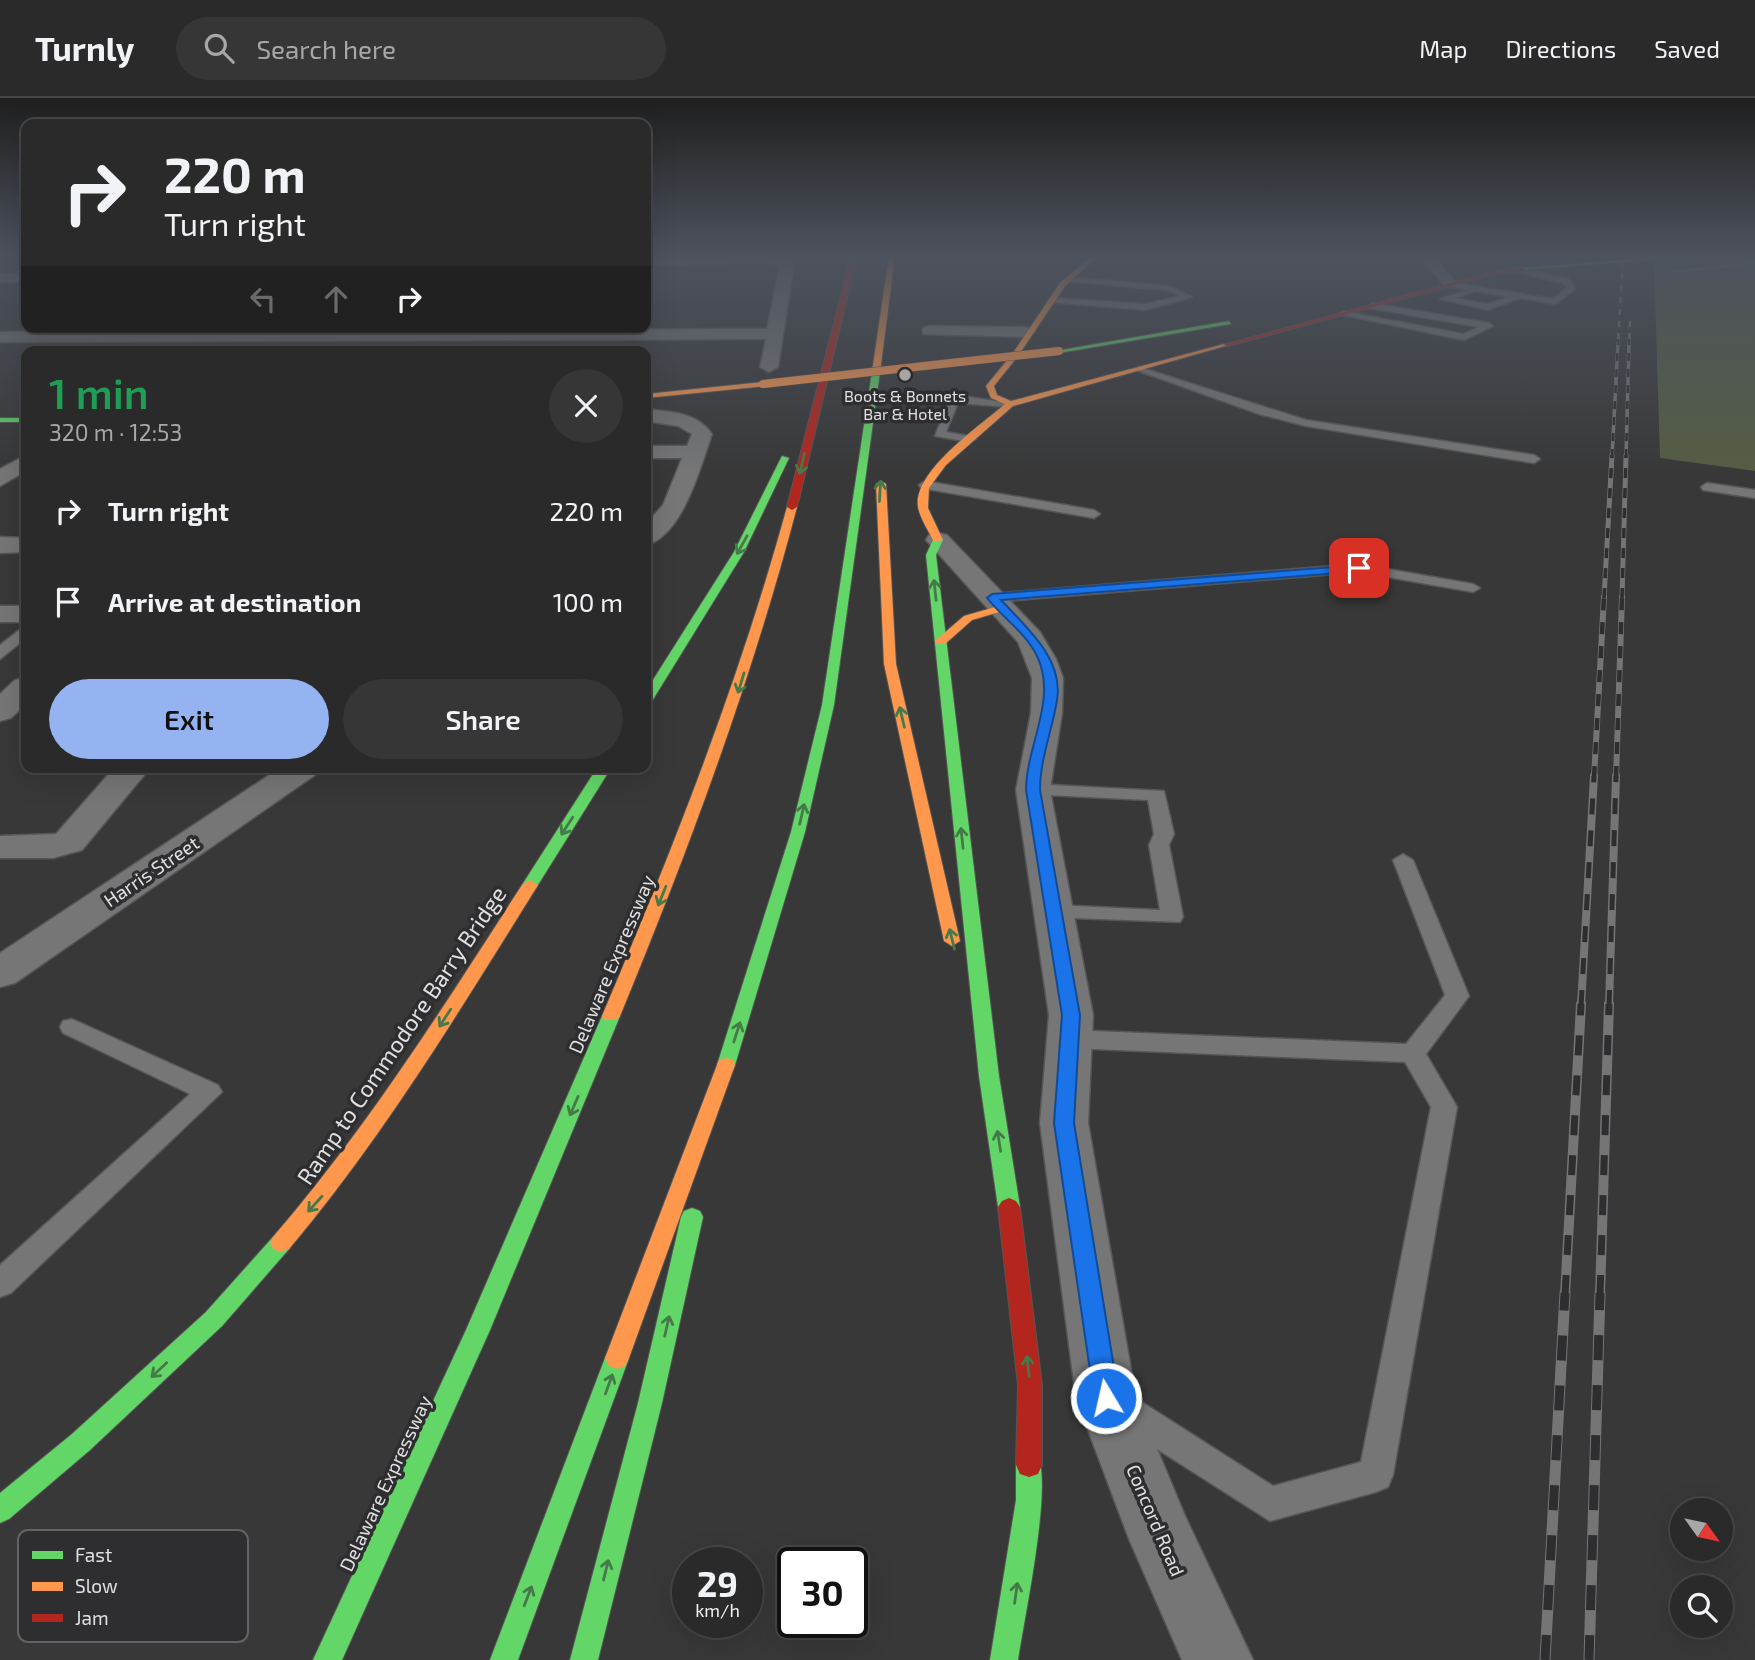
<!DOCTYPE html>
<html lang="en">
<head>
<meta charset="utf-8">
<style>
	body { margin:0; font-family:"Exo 2",sans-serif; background:#363636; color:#f1f3f6; height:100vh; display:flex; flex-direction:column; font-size:26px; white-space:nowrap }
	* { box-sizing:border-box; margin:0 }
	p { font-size:23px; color:#a5a7a8 }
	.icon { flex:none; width:38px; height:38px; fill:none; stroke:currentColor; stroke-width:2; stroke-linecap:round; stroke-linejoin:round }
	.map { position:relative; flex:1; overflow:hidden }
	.details { position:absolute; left:21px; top:248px; width:630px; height:427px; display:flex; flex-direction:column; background:#2a2a2a; border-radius:14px; box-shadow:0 7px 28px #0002,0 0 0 2px #464647 }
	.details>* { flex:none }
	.banner { position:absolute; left:21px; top:21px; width:630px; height:214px; border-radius:14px; box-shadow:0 7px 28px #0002,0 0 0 2px #464647; background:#2a2a2a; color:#f1f3f6; overflow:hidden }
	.needle { width:46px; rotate:123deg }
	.fabs { position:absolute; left:1670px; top:1400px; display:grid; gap:14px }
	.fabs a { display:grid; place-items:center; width:63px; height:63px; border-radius:50%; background:#2a2a2a; box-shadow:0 7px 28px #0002,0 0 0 2px #464647; font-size:35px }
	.speed { position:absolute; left:672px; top:1449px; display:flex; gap:14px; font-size:35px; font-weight:700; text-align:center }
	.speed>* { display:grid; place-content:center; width:91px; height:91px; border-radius:50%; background:#2a2a2a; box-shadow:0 7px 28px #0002,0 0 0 2px #464647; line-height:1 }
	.speed small { font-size:18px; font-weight:400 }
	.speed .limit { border:4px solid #111; border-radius:10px; background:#fff; color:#111 }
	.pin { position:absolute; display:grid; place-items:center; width:60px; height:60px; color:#fff; margin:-30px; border-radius:14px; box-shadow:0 4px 10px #0006 }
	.me { position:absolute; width:77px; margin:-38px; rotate:351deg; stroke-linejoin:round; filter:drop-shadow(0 0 5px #0008) }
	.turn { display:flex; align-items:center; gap:24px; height:147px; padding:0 28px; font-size:32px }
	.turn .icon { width:91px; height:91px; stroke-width:2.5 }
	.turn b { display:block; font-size:49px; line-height:60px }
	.lanes { display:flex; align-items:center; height:66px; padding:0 28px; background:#0003; justify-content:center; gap:35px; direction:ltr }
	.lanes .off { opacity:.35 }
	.round { display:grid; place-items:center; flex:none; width:74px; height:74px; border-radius:37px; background:#363636 }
	.head { display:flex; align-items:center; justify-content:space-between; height:119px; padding:0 28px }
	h1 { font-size:42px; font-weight:600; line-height:52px; color:#1e9e55 }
	.primary-button { display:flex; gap:14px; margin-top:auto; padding:14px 28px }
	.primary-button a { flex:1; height:80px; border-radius:42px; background:#95b2f1; color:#111; font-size:28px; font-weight:600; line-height:80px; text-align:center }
	.primary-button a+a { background:#363636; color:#f1f3f6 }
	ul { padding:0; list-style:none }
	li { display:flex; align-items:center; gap:21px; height:91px; padding:0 28px }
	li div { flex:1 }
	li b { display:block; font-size:26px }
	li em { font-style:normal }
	header { display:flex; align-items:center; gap:42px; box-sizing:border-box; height:98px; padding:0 35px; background:#2a2a2a; border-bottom:2px solid #464647 }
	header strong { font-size:33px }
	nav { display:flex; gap:38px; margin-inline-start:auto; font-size:24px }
	.search { width:490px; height:63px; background:#363636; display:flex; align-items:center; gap:18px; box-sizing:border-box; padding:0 24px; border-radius:38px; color:#a5a7a8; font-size:26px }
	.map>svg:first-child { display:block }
	.green { fill:#555d44 }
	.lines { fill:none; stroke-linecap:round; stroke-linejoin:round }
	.lane-casing { stroke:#565656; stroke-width:3 }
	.street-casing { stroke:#565656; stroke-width:3 }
	.fast-casing { stroke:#565656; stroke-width:2 }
	.slow-casing { stroke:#565656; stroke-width:2 }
	.jam-casing { stroke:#565656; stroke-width:2 }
	.lane { fill:#767676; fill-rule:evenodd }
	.street { fill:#767676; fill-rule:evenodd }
	.fast { fill:#63d668; fill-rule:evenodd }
	.slow { fill:#ff974d; fill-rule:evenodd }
	.jam { fill:#b3261e; fill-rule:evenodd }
	.rail-far6-casing { stroke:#767576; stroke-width:2.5 }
	.rail-far5-casing { stroke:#767576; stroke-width:3.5 }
	.rail-far4-casing { stroke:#767576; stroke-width:5 }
	.rail-far3-casing { stroke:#767576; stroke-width:6 }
	.rail-far2-casing { stroke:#767576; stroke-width:8 }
	.rail-far1-casing { stroke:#767576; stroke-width:10 }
	.rail-casing { stroke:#767576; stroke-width:11 }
	.rail-far6 { stroke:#2e2d2f; stroke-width:2; stroke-dasharray:6; stroke-linecap:butt }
	.rail-far5 { stroke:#2e2d2f; stroke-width:2.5; stroke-dasharray:8; stroke-linecap:butt }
	.rail-far4 { stroke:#2e2d2f; stroke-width:3.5; stroke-dasharray:10; stroke-linecap:butt }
	.rail-far3 { stroke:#2e2d2f; stroke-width:4.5; stroke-dasharray:12; stroke-linecap:butt }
	.rail-far2 { stroke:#2e2d2f; stroke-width:5; stroke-dasharray:16; stroke-linecap:butt }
	.rail-far1 { stroke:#2e2d2f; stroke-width:7; stroke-dasharray:20; stroke-linecap:butt }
	.rail { stroke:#2e2d2f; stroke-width:9; stroke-dasharray:25; stroke-linecap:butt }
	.slow-bridge-casing { stroke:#565656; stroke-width:9; stroke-linecap:butt }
	.slow-bridge { stroke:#ff974d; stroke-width:8 }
	.oneway { stroke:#467949 }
	.route { fill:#1a73e8; stroke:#114b97; stroke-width:2 }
	.poi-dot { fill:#a6a5a6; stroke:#2e2d2f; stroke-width:2.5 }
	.labels { text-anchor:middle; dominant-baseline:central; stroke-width:7; stroke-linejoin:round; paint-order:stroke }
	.far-poi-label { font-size:16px; fill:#e1e0e1; stroke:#2e2d2f }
	.street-label { font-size:19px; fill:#e1e0e1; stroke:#2e2d2f }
	.near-street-label { font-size:23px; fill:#e1e0e1; stroke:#2e2d2f }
	.key { fill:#2e2d2f; stroke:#646364; stroke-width:2 }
	.key-label { font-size:19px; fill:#e1e0e1 }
</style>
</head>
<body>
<header>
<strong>Turnly</strong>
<div class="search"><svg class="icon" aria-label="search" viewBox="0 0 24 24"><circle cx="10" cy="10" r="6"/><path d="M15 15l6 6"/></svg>Search here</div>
<nav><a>Map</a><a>Directions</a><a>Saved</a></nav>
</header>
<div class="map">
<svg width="1755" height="1562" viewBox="0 0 1755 1562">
	<rect width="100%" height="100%" fill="#383838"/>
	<path class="green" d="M1727 158H1755V373L1660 360 1654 163Z"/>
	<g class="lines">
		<defs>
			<path id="lane" d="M1755 163V167L1675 175 1671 173Z
				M1516 169 1569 181 1575 191 1555 206 1520 200 1488 212 1440 201 1468 192 1447 188 1450 184 1553 201 1567 190 1563 185 1513 173ZM1476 193 1510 199 1487 206 1455 200Z
				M1068 179 1170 188 1192 199 1146 212 1047 204 1050 200 1146 206 1180 198 1168 192 1065 183Z
				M1372 205 1489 225 1493 228 1464 242 1339 216 1343 213 1463 236 1479 229 1369 210Z
				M1139 269 1306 322 1534 357 1540 361 1534 365 1306 328 1259 316 1139 273Z
				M924 297H955L1015 306 1010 309 958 305 946 334 974 339 976 341 970 344 935 338 948 305 920 302V298Z
				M925 383 1094 412 1100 416 1094 420 921 390 919 387Z
				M1707 385 1755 392V400L1703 392 1701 389Z
				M1359 466 1473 486 1480 490 1473 494 1359 474 992 504 985 500 992 496Z
				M26 527V540L0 561V547Z
				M1033 686 1164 693 1174 736 1169 747 1183 819 1180 824 1045 819 1042 814 1053 807 1160 812 1149 747 1154 736 1148 702 1026 696 1023 692 1026 688Z
				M1403 756 1413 762 1469 898 1426 956 1457 1009 1393 1377 1388 1389 1376 1394 1270 1423 1113 1323 1109 1312 1113 1301 1125 1297 1137 1301 1273 1388 1361 1364 1431 1009 1405 964 1069 950 1060 947 1057 941 1060 935 1069 932 1406 946 1445 897 1393 762Z
				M72 921 218 987 222 994 11 1195 0 1199V1167L190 996 63 935 60 929 63 923Z"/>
			<path id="street" d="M775 158 789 160 794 166 778 269 769 274 760 269 766 241 0 244V234L767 231 780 167 761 164 646 168V160Z
				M1420 158H1433L1455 183V189H1445Z
				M0 176H26V184H0Z
				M929 228 1027 229 1035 234 1027 239 923 236V230Z
				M646 311C670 314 697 314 712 336 701 367 683 438 646 447V426L663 407 682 360H646V348H687L692 336 678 328 646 323Z
				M26 357V373L0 388V371Z
				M938 435 947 437 1040 534 1056 561 1063 580 1062 615 1050 692 1093 917 1088 1025 1136 1300 1185 1418 1253 1562H1182L1129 1441 1076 1300 1040 1025 1049 917 1016 692 1031 615 1032 580 1018 544 926 442 929 437Z
				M0 439 26 440V454L0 455Z
				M0 508H26V524H0Z
				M26 580V606L11 620 0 623V596L15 582Z
				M114 670H150L82 752 53 760H0V738L56 736Z
				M280 670H320L315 677 15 885 0 889V855Z"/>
			<path id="fast" d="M1675 158H1695L1520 172 1523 170Z
				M1229 223 1231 226 1059 255 1055 253Z
				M876 272 880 274 834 607 805 734 735 967 733 972 726 974 719 972 717 967 791 734 822 607 872 274Z
				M0 320H26V324H0Z
				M782 358 789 360 744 454 652 603 646 607V593L734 454Z
				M938 439 943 442 936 457 999 978 1020 1109 1016 1115 1009 1118 1002 1115 998 1109 979 978 926 457 933 442Z
				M597 670H611L536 790H524L522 787Z
				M611 912 617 914 620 918 490 1232 342 1562H313L466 1232 602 918 605 914Z
				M692 1110 700 1113 703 1119 662 1305 598 1562H570L638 1305 681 1119 684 1113Z
				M281 1136 289 1139 292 1145 289 1151 222 1228 90 1352 9 1421 0 1425V1395L72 1336 206 1214 273 1139Z
				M617 1249 625 1252 629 1260 518 1562H490L605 1260 609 1252Z
				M1029 1355 1038 1358C1052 1391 1024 1521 1018 1562H990L1016 1402V1367L1020 1358Z"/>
			<path id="slow" d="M889 158H895L880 274 876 276 872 274Z
				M1092 158H1098L1065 188 1018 258 994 288 997 297 1011 303 1224 246 1229 247 1013 308 946 367 929 390 928 410 943 442 934 444C929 434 920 420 918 409 913 373 980 328 1005 306L991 300 986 288 1013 255 1060 185Z
				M763 284 766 288 646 300V296Z
				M881 383 886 386 896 566 960 843 952 848 944 843 884 566 876 386Z
				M792 406 797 409C751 584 689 751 620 918L617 922H605L602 918C673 751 739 584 787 409Z
				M1002 507 1008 510 1006 512 972 522 945 546H937L935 543 964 518Z
				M530 782 538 787C460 912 384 1038 289 1151L281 1154 273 1151 270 1145 273 1139C368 1029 444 908 522 787Z
				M726 960 733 962 735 967 629 1260 625 1268 617 1271 609 1268 605 1260 717 967 719 962Z"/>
			<path id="jam" d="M851 158H857L797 409 792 412 787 409Z
				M1523 170 1525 173 1497 176 1228 248 1223 247 1495 173Z
				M1009 1100 1016 1103 1020 1109 1042 1287V1367L1038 1376 1029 1379 1020 1376 1016 1367 1018 1287 998 1109 1002 1103Z"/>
		</defs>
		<use href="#lane" class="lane-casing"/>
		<use href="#street" class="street-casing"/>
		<use href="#fast" class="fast-casing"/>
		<use href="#slow" class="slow-casing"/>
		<use href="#jam" class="jam-casing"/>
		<use href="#lane" class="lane"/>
		<use href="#street" class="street"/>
		<use href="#fast" class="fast"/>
		<use href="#slow" class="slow"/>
		<use href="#jam" class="jam"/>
		<defs>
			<path id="rail-far6" d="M1618 247 1623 158
				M1629 247 1630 224"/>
			<path id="rail-far5" d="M1612 359 1618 245
				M1626 359 1629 245"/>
			<path id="rail-far4" d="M1604 500 1612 357
				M1622 500 1626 357"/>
			<path id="rail-far3" d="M1594 680 1604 499
				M1616 680 1622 499"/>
			<path id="rail-far2" d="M1581 908 1594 678
				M1609 908 1616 678"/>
			<path id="rail-far1" d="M1565 1197 1581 906
				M1600 1197 1609 906"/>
			<path id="rail" d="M1545 1562 1565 1195
				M1589 1562 1600 1195"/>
		</defs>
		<use href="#rail-far6" class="rail-far6-casing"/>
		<use href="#rail-far5" class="rail-far5-casing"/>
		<use href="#rail-far4" class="rail-far4-casing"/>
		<use href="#rail-far3" class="rail-far3-casing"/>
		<use href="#rail-far2" class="rail-far2-casing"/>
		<use href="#rail-far1" class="rail-far1-casing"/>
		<use href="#rail" class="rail-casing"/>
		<use href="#rail-far6" class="rail-far6"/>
		<use href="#rail-far5" class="rail-far5"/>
		<use href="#rail-far4" class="rail-far4"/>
		<use href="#rail-far3" class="rail-far3"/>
		<use href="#rail-far2" class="rail-far2"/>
		<use href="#rail-far1" class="rail-far1"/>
		<use href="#rail" class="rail"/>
		<defs>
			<path id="slow-bridge" d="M763 286 1059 253"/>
		</defs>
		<use href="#slow-bridge" class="slow-bridge-casing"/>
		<use href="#slow-bridge" class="slow-bridge"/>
	</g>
	<defs><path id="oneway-shaft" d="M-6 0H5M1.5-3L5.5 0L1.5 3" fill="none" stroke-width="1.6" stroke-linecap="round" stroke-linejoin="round" transform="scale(1.75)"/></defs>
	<g class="oneway">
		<use href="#oneway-shaft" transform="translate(802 366) rotate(103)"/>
		<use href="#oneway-shaft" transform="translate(880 393) rotate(-87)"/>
		<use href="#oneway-shaft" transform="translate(742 447) rotate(119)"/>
		<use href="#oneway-shaft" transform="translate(935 492) rotate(-96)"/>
		<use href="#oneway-shaft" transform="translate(741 585) rotate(107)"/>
		<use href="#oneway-shaft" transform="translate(902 619) rotate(-103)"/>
		<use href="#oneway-shaft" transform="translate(802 716) rotate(-77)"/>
		<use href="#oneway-shaft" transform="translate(567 728) rotate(123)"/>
		<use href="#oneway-shaft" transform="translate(962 740) rotate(-96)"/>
		<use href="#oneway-shaft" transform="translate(662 798) rotate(112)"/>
		<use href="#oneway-shaft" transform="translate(952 841) rotate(-104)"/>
		<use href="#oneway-shaft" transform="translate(445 920) rotate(123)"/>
		<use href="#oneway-shaft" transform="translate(737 934) rotate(-72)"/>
		<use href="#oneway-shaft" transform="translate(574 1008) rotate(113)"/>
		<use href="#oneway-shaft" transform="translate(999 1043) rotate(-99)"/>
		<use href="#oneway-shaft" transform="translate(315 1106) rotate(132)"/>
		<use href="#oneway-shaft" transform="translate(667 1228) rotate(-77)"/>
		<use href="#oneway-shaft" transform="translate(1028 1268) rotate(-96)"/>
		<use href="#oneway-shaft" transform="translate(159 1272) rotate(137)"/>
		<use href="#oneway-shaft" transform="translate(609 1286) rotate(-70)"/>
		<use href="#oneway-shaft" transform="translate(606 1472) rotate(-76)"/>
		<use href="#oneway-shaft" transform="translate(1016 1495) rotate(-82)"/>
		<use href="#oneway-shaft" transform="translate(528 1498) rotate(-69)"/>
	</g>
	<linearGradient id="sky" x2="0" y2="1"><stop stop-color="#1f1f1f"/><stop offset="0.42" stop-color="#4d535e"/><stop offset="1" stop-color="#4d535e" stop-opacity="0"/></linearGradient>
	<rect width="1755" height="376" fill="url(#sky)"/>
	<path class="route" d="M1359 467 1364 470 1363 473 1001 502C1026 529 1064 561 1057 602 1052 633 1040 661 1040 692L1080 917 1074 1025 1119 1300 1115 1308 1106 1311 1098 1308 1094 1300 1054 1025 1062 917 1026 692C1026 648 1058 601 1037 558 1026 535 1002 519 987 500L992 496Z"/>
	<circle class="poi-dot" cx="905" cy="277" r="7"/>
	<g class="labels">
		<g class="far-poi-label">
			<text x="905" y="297">Boots &amp; Bonnets<tspan x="905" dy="18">Bar &amp; Hotel</tspan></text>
		</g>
		<g class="street-label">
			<text transform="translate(151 773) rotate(-34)">Harris Street</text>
			<text transform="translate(611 866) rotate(-67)">Delaware Expressway</text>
			<text transform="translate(385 1385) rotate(-65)">Delaware Expressway</text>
			<text transform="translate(1156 1422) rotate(67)">Concord Road</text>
		</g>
		<g class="near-street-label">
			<text transform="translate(401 937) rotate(-56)">Ramp to Commodore Barry Bridge</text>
		</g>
	</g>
	<rect x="18" y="1432" width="230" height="112" rx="10" class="key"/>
	<rect x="32" y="1453" width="31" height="8" fill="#63d668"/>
	<rect x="32" y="1484" width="31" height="9" fill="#ff974d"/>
	<rect x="32" y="1516" width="31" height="8" fill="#b3261e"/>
	<g class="key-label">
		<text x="75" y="1464">Fast</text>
		<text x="75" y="1495">Slow</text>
		<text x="75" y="1527">Jam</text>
	</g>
</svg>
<div class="fabs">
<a><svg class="needle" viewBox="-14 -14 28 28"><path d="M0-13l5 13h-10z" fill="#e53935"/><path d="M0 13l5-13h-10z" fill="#a5a7a8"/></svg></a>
<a><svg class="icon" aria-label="search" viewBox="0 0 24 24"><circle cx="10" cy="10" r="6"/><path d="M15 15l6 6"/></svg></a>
</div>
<div class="speed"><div>29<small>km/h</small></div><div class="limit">30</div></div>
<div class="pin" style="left:1359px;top:470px;background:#d93025"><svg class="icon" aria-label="arrive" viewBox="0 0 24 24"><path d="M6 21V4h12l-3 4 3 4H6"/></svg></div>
<svg class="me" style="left:1106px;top:1300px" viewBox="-20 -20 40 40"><circle r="17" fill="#1a73e8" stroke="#fff" stroke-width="3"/><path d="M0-11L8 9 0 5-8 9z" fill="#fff"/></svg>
<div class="banner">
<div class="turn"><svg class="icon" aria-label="right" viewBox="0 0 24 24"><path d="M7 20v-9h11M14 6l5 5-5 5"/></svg><div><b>220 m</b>Turn right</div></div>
<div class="lanes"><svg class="icon off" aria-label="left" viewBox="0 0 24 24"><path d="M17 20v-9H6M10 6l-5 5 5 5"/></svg><svg class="icon off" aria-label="ahead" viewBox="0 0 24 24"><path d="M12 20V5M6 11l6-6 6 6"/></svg><svg class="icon" aria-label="right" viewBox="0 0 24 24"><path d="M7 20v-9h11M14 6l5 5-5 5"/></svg></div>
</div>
<section class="details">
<div class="head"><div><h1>1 min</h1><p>320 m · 12:53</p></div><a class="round"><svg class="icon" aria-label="close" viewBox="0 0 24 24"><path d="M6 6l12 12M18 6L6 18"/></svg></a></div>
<ul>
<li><svg class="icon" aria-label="right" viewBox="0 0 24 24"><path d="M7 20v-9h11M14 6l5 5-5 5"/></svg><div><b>Turn right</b></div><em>220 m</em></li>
<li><svg class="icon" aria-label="arrive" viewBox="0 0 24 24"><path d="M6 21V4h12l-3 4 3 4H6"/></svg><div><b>Arrive at destination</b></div><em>100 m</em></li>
</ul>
<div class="primary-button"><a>Exit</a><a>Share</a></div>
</section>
</div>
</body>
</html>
